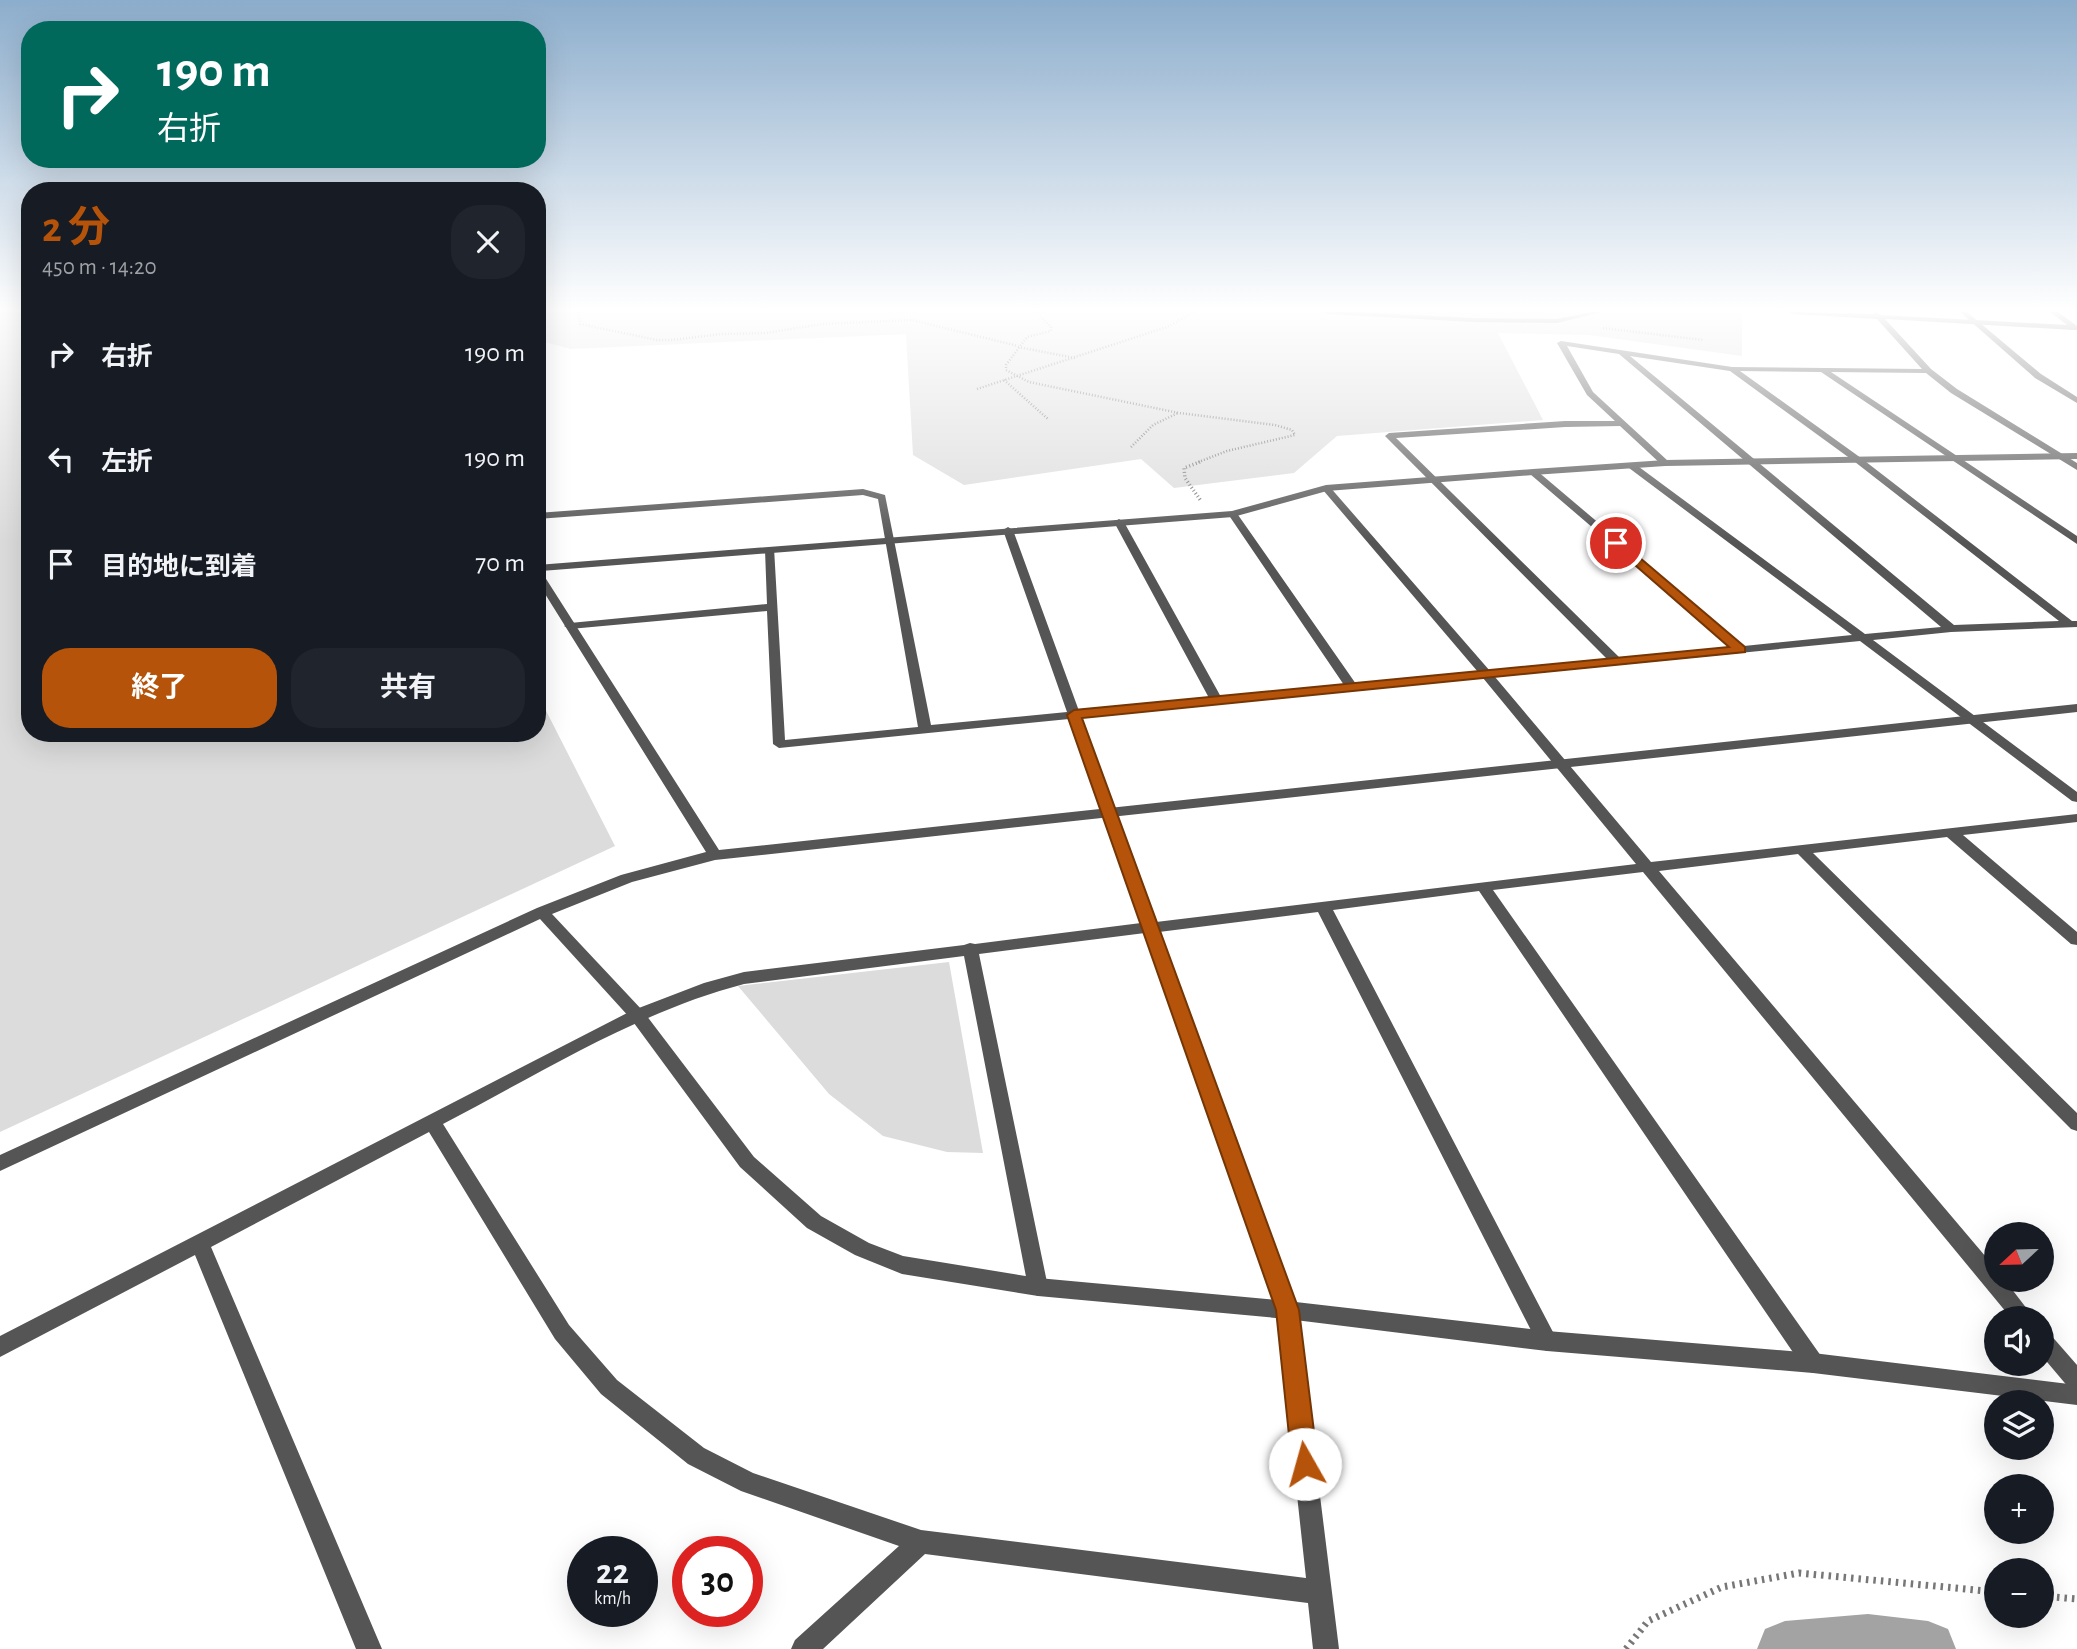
<!DOCTYPE html>
<html lang="ja">
<head>
<meta charset="utf-8">
<style>
	body { margin:0; font-family:"Alegreya Sans","Noto Sans JP",sans-serif; background:#20242c; color:#f1f3f6; height:100vh; display:flex; flex-direction:column; font-size:26px; white-space:nowrap }
	* { box-sizing:border-box; margin:0 }
	p { font-size:23px; color:#9ea1a6 }
	.icon { flex:none; width:38px; height:38px; fill:none; stroke:currentColor; stroke-width:2; stroke-linecap:round; stroke-linejoin:round }
	.map { position:relative; flex:1; overflow:hidden }
	.sheet { position:absolute; left:21px; top:182px; width:525px; height:560px; display:flex; flex-direction:column; background:#171b24; border-radius:28px; box-shadow:0 7px 28px #0002 }
	.sheet>* { flex:none }
	.banner { position:absolute; left:21px; top:21px; width:525px; height:147px; border-radius:28px; box-shadow:0 7px 28px #0002; background:#00695c; color:#fff; overflow:hidden }
	.needle { width:46px; rotate:248deg }
	.fabs { position:absolute; left:1984px; top:1222px; display:grid; gap:14px }
	.fabs a { display:grid; place-items:center; width:70px; height:70px; border-radius:50%; background:#171b24; box-shadow:0 7px 28px #0002; font-size:35px }
	.speed { position:absolute; left:567px; top:1536px; display:flex; gap:14px; font-size:35px; font-weight:700; text-align:center }
	.speed>* { display:grid; place-content:center; width:91px; height:91px; border-radius:50%; background:#171b24; box-shadow:0 7px 28px #0002; line-height:1 }
	.speed small { font-size:18px; font-weight:400 }
	.speed .limit { border:10px solid #d22; background:#fff; color:#111 }
	.pin { position:absolute; display:grid; place-items:center; width:60px; height:60px; color:#fff; margin:-30px; border:4px solid #fff; border-radius:50%; box-shadow:0 2px 7px #0007 }
	.me { position:absolute; width:77px; margin:-38px; rotate:353deg; stroke-linejoin:round; filter:drop-shadow(0 0 5px #0008) }
	.turn { display:flex; align-items:center; gap:24px; height:147px; padding:0 21px; font-size:32px }
	.turn .icon { width:91px; height:91px; stroke-width:2.5 }
	.turn b { display:block; font-size:49px; line-height:60px }
	.round { display:grid; place-items:center; flex:none; width:74px; height:74px; border-radius:28px; background:#20242c }
	.head { display:flex; align-items:center; justify-content:space-between; height:119px; padding:0 21px }
	h1 { font-size:42px; font-weight:700; line-height:52px; color:#b45309 }
	.button { display:flex; gap:14px; margin-top:auto; padding:14px 21px }
	.button a { flex:1; height:80px; border-radius:28px; background:#b45309; color:#fff; font-size:28px; font-weight:700; line-height:80px; text-align:center }
	.button a+a { background:#20242c; color:#f1f3f6 }
	ul { padding:0; list-style:none }
	li { display:flex; align-items:center; gap:21px; height:105px; padding:0 21px }
	li div { flex:1 }
	li b { display:block; font-size:26px }
	li em { font-style:normal }
	.map>svg:first-child { display:block }
	.green { fill:#dcdcdc }
	.lines { fill:none; stroke-linecap:round; stroke-linejoin:round }
	.canal { fill:#a3a3a3; fill-rule:evenodd }
	.path-far2 { stroke:#777; stroke-width:2.5; stroke-dasharray:1 2; stroke-linecap:butt }
	.path-far1 { stroke:#777; stroke-width:3.5; stroke-dasharray:1 2.5; stroke-linecap:butt }
	.path { stroke:#777; stroke-width:7; stroke-dasharray:2.5 5; stroke-linecap:butt }
	.service { fill:#555; fill-rule:evenodd }
	.minor { fill:#555; fill-rule:evenodd }
	.tertiary { fill:#555; fill-rule:evenodd }
	.route { fill:#b45309; stroke:#753606; stroke-width:2 }
</style>
</head>
<body>
<div class="map">
<svg width="2077" height="1649" viewBox="0 0 2077 1649">
	<rect width="100%" height="100%" fill="#fff"/>
	<path class="green" d="M0 312H30V733H537V693L615 846 0 1132Z
		M537 312H1733L1742 313V356L1589 335 1498 333 1543 420 1337 436 1294 473 1174 488 1141 459 964 485 913 455 906 334 571 349 537 340Z
		M949 962 983 1153 947 1152 883 1136 829 1094 738 986Z"/>
	<g class="lines">
		<path class="canal" d="M1868 1614 1928 1621 1948 1629 1956 1649H1757L1765 1629 1785 1621Z"/>
		<path class="path-far2" d="M578 312 580 324 657 340H671L722 334 766 333 822 324 912 320 1018 346
			M1036 312 1051 327V331L1027 337 1006 365V370L1029 382 1179 413 1275 425 1292 430 1295 435 1227 451 1196 463
			M1603 328 1703 340
			M1018 347 1075 358
			M1004 380 1048 419
			M977 389 1167 327 1194 312
			M1131 447 1153 425 1178 413"/>
		<path class="path-far1" d="M1200 462 1184 468 1185 478 1201 501"/>
		<path class="path" d="M2042 1596 2077 1599
			M1626 1649 1648 1621 1722 1587 1799 1573 1997 1592"/>
		<path class="service" d="M1324 312H1355L1474 318 1557 319 1592 312H1602L1557 323 1474 322 1327 314Z"/>
		<path class="minor" d="M1789 312 1873 314 1876 312 1881 315 2067 325 2050 312H2058L2077 326V330H2074L1885 319 1931 369 1957 389 2077 463V470L1951 393 1926 373 1831 372 2077 536V544L1821 372 1740 371 1861 458 2072 621H2077V627L1951 632 1873 640 2077 792V802L2072 801 1860 641 1495 677 1651 862 2077 814V822L1963 835 2077 932V945L2071 944 1947 837 1813 853 2077 1113V1131L2071 1129 1798 854 1659 871 1997 1270V1279H2004L2034 1318H2011L1643 872 1493 890 1821 1356 1824 1363 1821 1370 1813 1373 1805 1370 1479 891 1333 910 1554 1334 1557 1341 1554 1348 1547 1351 1540 1348 1318 912 1159 932 1297 1310 1339 1649H1313L1308 1603 925 1554 823 1649H791L795 1640 899 1546 741 1491 688 1464 601 1394 555 1339 429 1132 211 1247 382 1649H356L195 1255 0 1357V1336L631 1011 704 983 744 972 964 945 970 943 975 944 1141 923 1069 719 779 748 773 744 767 611 570 629 564 626 570 623 767 604 765 550 766 548H774L785 740 918 727 878 499 863 495 537 519V513L863 489 885 495 931 725 1067 712 1003 530 1008 527 1013 530 1079 711 1209 698 1114 522 1119 519 1124 522 1221 697 1344 685 1228 514 1233 511 1236 512 1356 684 1478 672 1323 490V486H1329L1490 671 1607 659 1385 436 1389 433 1565 421H1615L1587 395 1557 343 1561 341 1732 367 1922 369 1877 319 1793 314ZM1567 346 1619 354 1941 627 1865 634 1635 464H1629V468L1852 635 1744 646 1536 470H1530V474L1732 647 1620 658 1396 438 1565 427 1620 426 1662 465H1668V461L1593 392ZM1630 356 1730 371 1855 462 2059 621 1954 625ZM1483 678 1636 864 1156 922 1082 718ZM1145 933 1277 1310 1306 1578 921 1530 753 1473 704 1448 617 1380 569 1325 443 1124C541 1073 637 1012 744 984L964 956 1028 1287 1031 1293 1038 1296 1045 1293 1048 1287 979 954Z
			M2042 1330 2049 1333 2077 1365V1391L2069 1388 2042 1356Z"/>
		<path class="tertiary" d="M1960 312H1967L2041 374 2077 397V403L2035 378Z
			M2077 453V459L1665 466 1533 475 1327 491 1233 517 541 571 719 850 2077 704V712L715 860 632 882 552 914 643 1011 754 1157 821 1216 869 1243 903 1256 1038 1278 1287 1301 1547 1331 1813 1353 2077 1385V1405L1813 1373 1547 1351 1287 1319 1038 1296 902 1274 855 1255 807 1228 740 1167 631 1019 540 919 0 1171V1155L537 908 621 875 706 852 537 581V565L1232 511 1326 485 1533 469 1665 460Z"/>
	</g>
	<linearGradient id="sky" x2="0" y2="1"><stop stop-color="#8cadcc"/><stop offset="0.57" stop-color="#fff"/><stop offset="1" stop-color="#fff" stop-opacity="0"/></linearGradient>
	<rect width="2077" height="543" fill="url(#sky)"/>
	<path class="route" d="M1612 541H1620L1745 647V652L1082 718 1299 1310 1318 1464 1314 1473 1305 1476 1296 1473 1292 1464 1276 1310 1067 715 1074 710 1729 647 1612 545Z"/>
</svg>
<div class="fabs">
<a><svg class="needle" viewBox="-14 -14 28 28"><path d="M0-13l5 13h-10z" fill="#e53935"/><path d="M0 13l5-13h-10z" fill="#9ea1a6"/></svg></a>
<a><svg class="icon" aria-label="sound" viewBox="0 0 24 24"><path d="M4 9h4l5-4v14l-5-4H4zM17 9q2 3 0 6"/></svg></a>
<a><svg class="icon" aria-label="layers" viewBox="0 0 24 24"><path d="M12 4l9 5-9 5-9-5zM3 14l9 5 9-5"/></svg></a>
<a>+</a>
<a>−</a>
</div>
<div class="speed"><div>22<small>km/h</small></div><div class="limit">30</div></div>
<div class="pin" style="left:1616px;top:543px;background:#d93025"><svg class="icon" aria-label="arrive" viewBox="0 0 24 24"><path d="M6 21V4h12l-3 4 3 4H6"/></svg></div>
<svg class="me" style="left:1305px;top:1464px" viewBox="-20 -20 40 40"><circle r="19" fill="#fff"/><path d="M0-13L10 11 0 6-10 11z" fill="#b45309"/></svg>
<div class="banner">
<div class="turn"><svg class="icon" aria-label="right" viewBox="0 0 24 24"><path d="M7 20v-9h11M14 6l5 5-5 5"/></svg><div><b>190 m</b>右折</div></div>
</div>
<section class="sheet">
<div class="head"><div><h1>2 分</h1><p>450 m · 14:20</p></div><a class="round"><svg class="icon" aria-label="close" viewBox="0 0 24 24"><path d="M6 6l12 12M18 6L6 18"/></svg></a></div>
<ul>
<li><svg class="icon" aria-label="right" viewBox="0 0 24 24"><path d="M7 20v-9h11M14 6l5 5-5 5"/></svg><div><b>右折</b></div><em>190 m</em></li>
<li><svg class="icon" aria-label="left" viewBox="0 0 24 24"><path d="M17 20v-9H6M10 6l-5 5 5 5"/></svg><div><b>左折</b></div><em>190 m</em></li>
<li><svg class="icon" aria-label="arrive" viewBox="0 0 24 24"><path d="M6 21V4h12l-3 4 3 4H6"/></svg><div><b>目的地に到着</b></div><em>70 m</em></li>
</ul>
<div class="button"><a>終了</a><a>共有</a></div>
</section>
</div>
</body>
</html>
